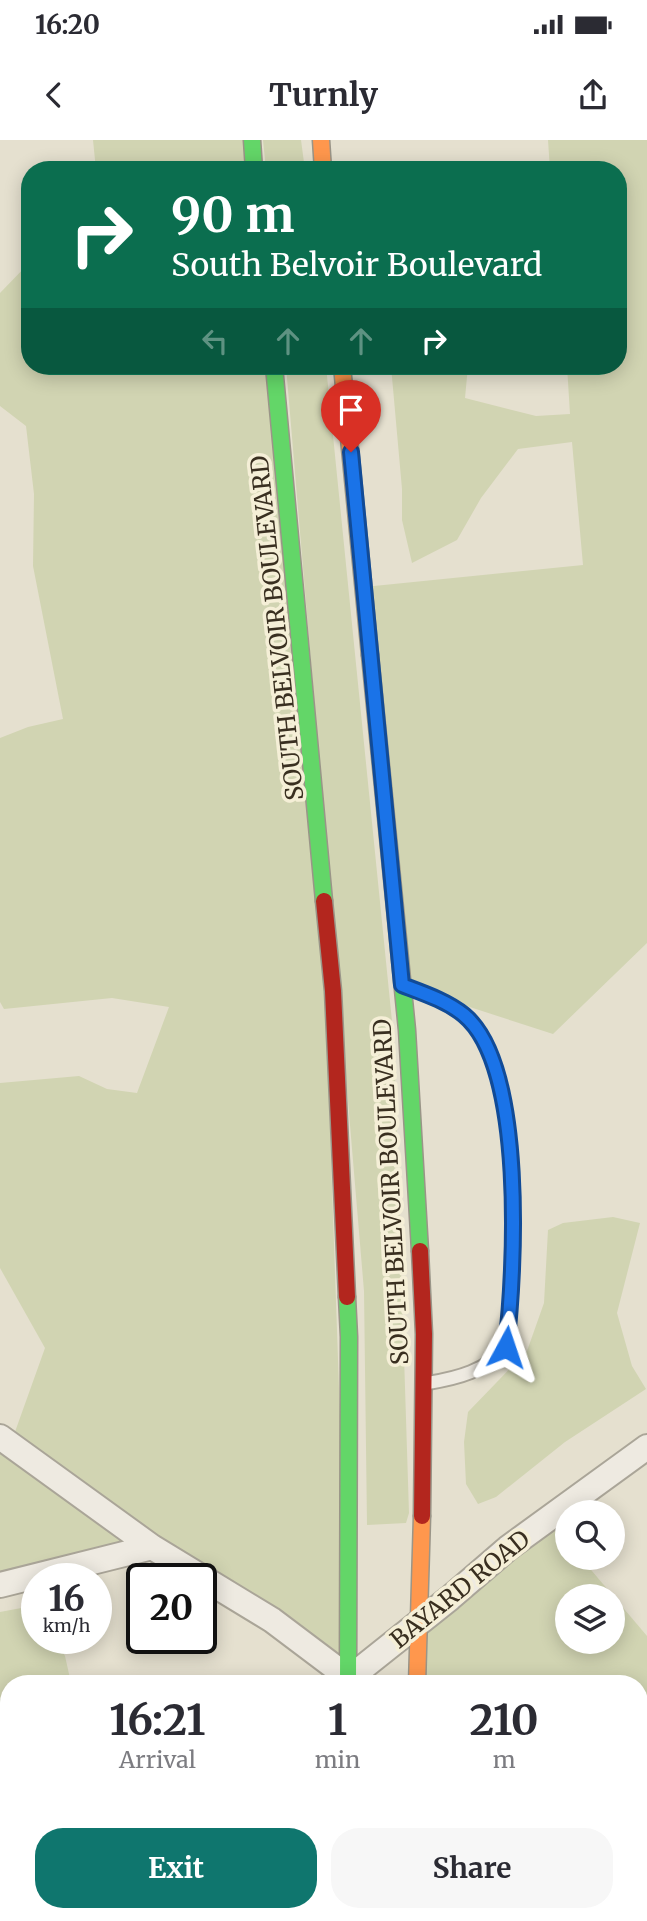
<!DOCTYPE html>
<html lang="en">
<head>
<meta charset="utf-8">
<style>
	body { margin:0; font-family:Merriweather,serif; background:#f7f7f7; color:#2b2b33; height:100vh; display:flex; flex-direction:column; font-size:26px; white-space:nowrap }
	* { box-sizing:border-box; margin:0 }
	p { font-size:23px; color:#7c7c81 }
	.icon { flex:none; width:38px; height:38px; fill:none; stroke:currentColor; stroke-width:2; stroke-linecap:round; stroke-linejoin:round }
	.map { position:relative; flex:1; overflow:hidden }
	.side { position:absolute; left:0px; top:1535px; width:648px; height:247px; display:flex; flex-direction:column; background:#fff; border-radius:28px 28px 0 0; box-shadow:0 4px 18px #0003 }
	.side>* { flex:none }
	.guide { position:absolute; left:21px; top:21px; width:606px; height:214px; border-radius:28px; box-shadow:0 4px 18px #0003; background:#0b6e4f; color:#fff; overflow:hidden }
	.fabs { position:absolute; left:555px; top:1360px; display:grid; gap:14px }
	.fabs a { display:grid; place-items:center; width:70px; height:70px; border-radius:50%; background:#fff; box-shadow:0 4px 18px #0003; font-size:35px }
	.speed { position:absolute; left:21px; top:1423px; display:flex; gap:14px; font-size:35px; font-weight:700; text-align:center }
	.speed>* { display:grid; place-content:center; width:91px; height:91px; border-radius:50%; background:#fff; box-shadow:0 4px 18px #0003; line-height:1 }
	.speed small { font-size:18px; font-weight:400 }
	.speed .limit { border:4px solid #111; border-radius:10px; background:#fff; color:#111 }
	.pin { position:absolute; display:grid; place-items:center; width:60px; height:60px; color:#fff; margin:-72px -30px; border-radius:50% 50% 50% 0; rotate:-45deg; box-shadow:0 0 7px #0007 }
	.pin .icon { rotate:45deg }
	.me { position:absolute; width:77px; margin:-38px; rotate:5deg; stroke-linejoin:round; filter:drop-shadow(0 0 5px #0008) }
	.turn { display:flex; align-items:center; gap:24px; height:147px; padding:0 35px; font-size:32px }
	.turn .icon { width:91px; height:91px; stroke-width:2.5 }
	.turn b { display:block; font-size:49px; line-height:60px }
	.lanes { display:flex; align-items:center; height:66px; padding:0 35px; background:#0003; justify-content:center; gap:35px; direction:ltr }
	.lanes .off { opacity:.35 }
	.eta { display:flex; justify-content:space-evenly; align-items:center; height:119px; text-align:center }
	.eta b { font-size:42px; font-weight:700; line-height:49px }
	.action { display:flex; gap:14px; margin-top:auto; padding:14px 35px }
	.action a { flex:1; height:80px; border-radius:28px; background:#0f766e; color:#fff; font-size:28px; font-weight:700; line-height:80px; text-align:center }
	.action a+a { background:#f7f7f7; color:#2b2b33 }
	.status { display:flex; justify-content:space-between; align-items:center; height:49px; padding:0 35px; background:#fff; direction:ltr }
	.status svg { height:19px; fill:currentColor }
	header { display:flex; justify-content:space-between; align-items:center; height:91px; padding:0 35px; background:#fff; font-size:32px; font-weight:700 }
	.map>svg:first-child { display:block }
	.green { fill:#d1d4b2; fill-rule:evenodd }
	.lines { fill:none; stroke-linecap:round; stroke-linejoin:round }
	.lane-casing { stroke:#aaa598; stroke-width:16 }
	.street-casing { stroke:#aaa598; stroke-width:28 }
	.fast-casing { stroke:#9a9588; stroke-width:19 }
	.slow-casing { stroke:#9a9588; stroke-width:19 }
	.jam-casing { stroke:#9a9588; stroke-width:19 }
	.lane { stroke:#eeeae1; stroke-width:12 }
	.street { stroke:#eeeae1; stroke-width:24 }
	.fast { stroke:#63d668; stroke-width:16 }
	.slow { stroke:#ff974d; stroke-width:16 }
	.jam { stroke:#b3261e; stroke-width:16 }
	.route-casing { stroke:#114b97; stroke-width:18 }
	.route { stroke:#1a73e8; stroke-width:12 }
	.labels { text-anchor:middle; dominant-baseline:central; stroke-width:7; stroke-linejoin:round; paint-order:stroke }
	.street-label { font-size:24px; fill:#392f20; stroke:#f5efd7 }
</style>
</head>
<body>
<div class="status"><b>16:20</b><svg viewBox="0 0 49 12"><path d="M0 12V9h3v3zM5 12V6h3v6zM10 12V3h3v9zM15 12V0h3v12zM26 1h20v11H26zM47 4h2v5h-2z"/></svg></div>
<header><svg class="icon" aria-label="back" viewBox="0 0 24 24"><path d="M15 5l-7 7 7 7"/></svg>Turnly<svg class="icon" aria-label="share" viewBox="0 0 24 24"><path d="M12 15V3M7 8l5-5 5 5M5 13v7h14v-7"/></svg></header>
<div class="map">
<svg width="647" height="1781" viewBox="0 0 647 1781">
	<rect width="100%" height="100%" fill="#e5e0cf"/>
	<path class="green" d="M93 0H252L254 30H96Z
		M263 0H301L305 30H266Z
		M548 0H647V803L553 894 402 845 364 447 583 425 572 302 518 309 481 358 457 400 412 423 402 380V349L391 226H468L465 258 536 276 570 274 567 226H618V30H550Z
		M30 122V226H274L320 698 349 1538 152 1407 0 1445V1297L11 1303 45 1208 0 1128V943L79 936 107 949 137 953 169 867 112 858 4 869 0 862V598L28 587 63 579 33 426 34 354 26 286 0 266V153Z
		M286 226H326L394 901 409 1373 406 1383 367 1385 364 1151Z
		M613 1077 640 1083 617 1173 632 1226 646 1249 565 1302 496 1357 478 1364 466 1344 464 1302 468 1272 527 1211 544 1163 548 1090 563 1083Z
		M549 1378 567 1400V1418H581L647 1496V1755H639V1544H417L418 1484ZM567 1456H612V1502H567Z
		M37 1465V1498H55L65 1516 71 1543 9 1544V1746L0 1747V1472Z
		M414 1773H559V1781H415Z"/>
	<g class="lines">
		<defs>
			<path id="lane" d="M407 847C426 855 448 862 465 876 526 927 515 1132 506 1207 486 1231 458 1238 428 1243"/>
			<path id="street" d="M0 1297 152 1407 272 1480 349 1538
				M0 1445 152 1407
				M342 1544 450 1458 508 1408 647 1307
				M0 1777 9 1772"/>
			<path id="fast" d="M252 0 254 30
				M274 226 324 761
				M370 515 407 890 420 1111
				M347 1157 349 1197 348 1544"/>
			<path id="slow" d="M321 0 323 30
				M342 226 370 515
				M417 1544 422 1376
				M344 1773V1781
				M412 1781 413 1773"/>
			<path id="jam" d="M324 761 333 851 347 1157
				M420 1111 424 1194 422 1376"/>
		</defs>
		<use href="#lane" class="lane-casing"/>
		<use href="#street" class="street-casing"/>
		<use href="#fast" class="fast-casing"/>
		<use href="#slow" class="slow-casing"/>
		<use href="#jam" class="jam-casing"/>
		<use href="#lane" class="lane"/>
		<use href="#street" class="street"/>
		<use href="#fast" class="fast"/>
		<use href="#slow" class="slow"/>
		<use href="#jam" class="jam"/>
	</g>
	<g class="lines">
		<defs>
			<path id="route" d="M351 312 402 845C423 853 447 861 464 875 526 926 515 1132 506 1207"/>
		</defs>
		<use href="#route" class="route-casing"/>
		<use href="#route" class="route"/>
	</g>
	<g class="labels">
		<g class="street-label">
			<text transform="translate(277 488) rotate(-96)">SOUTH BELVOIR BOULEVARD</text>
			<text transform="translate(391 1052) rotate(-93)">SOUTH BELVOIR BOULEVARD</text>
			<text transform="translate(460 1449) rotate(-39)">BAYARD ROAD</text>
		</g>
	</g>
</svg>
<div class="fabs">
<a><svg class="icon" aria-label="search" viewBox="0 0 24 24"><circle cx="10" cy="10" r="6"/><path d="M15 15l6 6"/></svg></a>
<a><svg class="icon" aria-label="layers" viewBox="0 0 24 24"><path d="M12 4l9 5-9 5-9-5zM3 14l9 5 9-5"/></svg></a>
</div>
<div class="speed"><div>16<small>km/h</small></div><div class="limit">20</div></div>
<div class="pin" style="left:351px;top:312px;background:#d93025"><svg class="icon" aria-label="arrive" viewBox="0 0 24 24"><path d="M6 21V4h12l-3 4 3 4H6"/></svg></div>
<svg class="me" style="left:506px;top:1207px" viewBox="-20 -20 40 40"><path d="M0-17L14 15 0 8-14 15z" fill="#1a73e8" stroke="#fff" stroke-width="4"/></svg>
<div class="guide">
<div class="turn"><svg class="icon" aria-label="right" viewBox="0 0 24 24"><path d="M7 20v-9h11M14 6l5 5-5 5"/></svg><div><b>90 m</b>South Belvoir Boulevard</div></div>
<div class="lanes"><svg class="icon off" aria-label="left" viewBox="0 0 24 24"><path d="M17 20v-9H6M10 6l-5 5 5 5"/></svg><svg class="icon off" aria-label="ahead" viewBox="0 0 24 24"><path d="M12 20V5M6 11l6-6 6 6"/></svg><svg class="icon off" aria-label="ahead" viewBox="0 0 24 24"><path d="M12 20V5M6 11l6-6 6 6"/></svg><svg class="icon" aria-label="right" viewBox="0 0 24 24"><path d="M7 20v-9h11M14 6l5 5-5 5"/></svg></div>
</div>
<section class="side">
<div class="eta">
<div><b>16:21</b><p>Arrival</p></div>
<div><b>1</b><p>min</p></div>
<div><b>210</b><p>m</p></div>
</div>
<div class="action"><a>Exit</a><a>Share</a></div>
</section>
</div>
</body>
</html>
